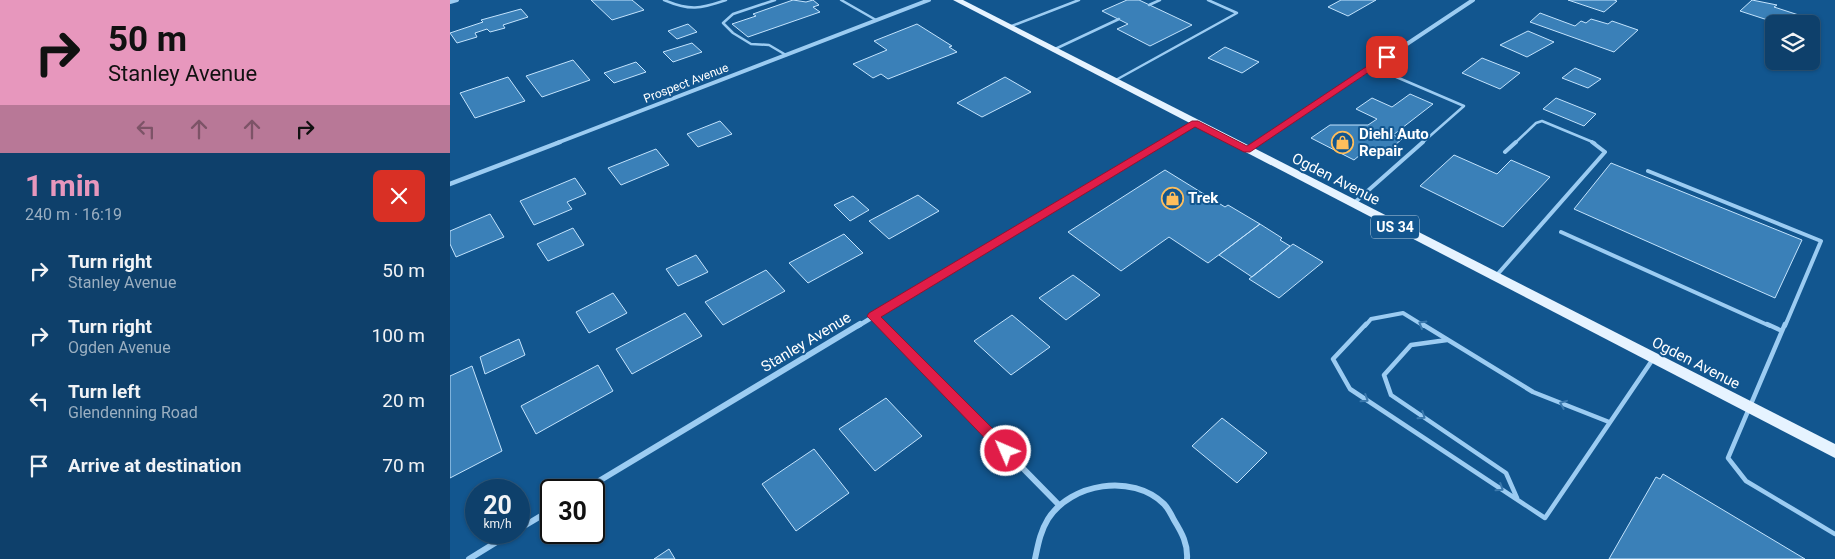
<!DOCTYPE html>
<html lang="en">
<head>
<meta charset="utf-8">
<style>
	body { margin:0; font-family:Roboto,sans-serif; background:#1c4b73; color:#f1f3f6; height:100vh; display:flex; flex-direction:column; font-size:19px; white-space:nowrap }
	* { box-sizing:border-box; margin:0 }
	p { font-size:16px; color:#9bafc1 }
	.icon { flex:none; width:28px; height:28px; fill:none; stroke:currentColor; stroke-width:2; stroke-linecap:round; stroke-linejoin:round }
	.map { position:relative; flex:1; overflow:hidden }
	.details { display:flex; flex-direction:column; background:#0e406b; width:450px }
	.details>* { flex:none }
	.banner { background:#e797bd; color:#111; overflow:hidden }
	.buttons { position:absolute; left:1315px; top:15px; display:grid; gap:10px }
	.buttons a { display:grid; place-items:center; width:55px; height:55px; border-radius:8px; background:#0e406b; box-shadow:0 1px 4px #0004,0 0 0 1px #2e597e; font-size:25px }
	.speed { position:absolute; left:15px; top:479px; display:flex; gap:10px; font-size:25px; font-weight:700; text-align:center }
	.speed>* { display:grid; place-content:center; width:65px; height:65px; border-radius:50%; background:#0e406b; box-shadow:0 1px 4px #0004,0 0 0 1px #2e597e; line-height:1 }
	.speed small { font-size:12px; font-weight:400 }
	.speed .limit { border:2px solid #111; border-radius:8px; background:#fff; color:#111 }
	.pin { position:absolute; display:grid; place-items:center; width:42px; height:42px; color:#fff; margin:-21px; border-radius:10px; box-shadow:0 2px 8px #0006 }
	.me { position:absolute; width:55px; margin:-28px; rotate:315deg; stroke-linejoin:round; filter:drop-shadow(0 0 4px #0008) }
	.turn { display:flex; align-items:center; gap:18px; height:105px; padding:0 25px; font-size:22px }
	.turn .icon { width:65px; height:65px; stroke-width:2.5 }
	.turn b { display:block; font-size:35px; line-height:42px }
	.lanes { display:flex; align-items:center; height:48px; padding:0 25px; background:#0003; justify-content:center; gap:25px; direction:ltr }
	.lanes .off { opacity:.35 }
	.round { display:grid; place-items:center; flex:none; width:52px; height:52px; border-radius:8px; background:#1c4b73 }
	.summary { display:flex; align-items:center; justify-content:space-between; height:85px; padding:0 25px }
	h1 { font-size:30px; font-weight:700; line-height:38px; color:#e797bd }
	ul { padding:0; list-style:none }
	li { display:flex; align-items:center; gap:15px; height:65px; padding:0 25px }
	li div { flex:1 }
	li b { display:block; font-size:19px }
	li em { font-style:normal }
	main { display:flex; flex:1; min-height:0 }
	.map>svg:first-child { display:block }
	.building { fill:#3a80b8; stroke:#c3e3fd }
	.lines { fill:none; stroke-linecap:round; stroke-linejoin:round }
	.lane-far2 { stroke:#9cccf2; stroke-width:2.5 }
	.lane-far1 { stroke:#9cccf2; stroke-width:4 }
	.lane { stroke:#9cccf2; stroke-width:4.5 }
	.street-far2 { stroke:#9cccf2; stroke-width:4 }
	.street-far1 { stroke:#9cccf2; stroke-width:4.5 }
	.street { stroke:#9cccf2; stroke-width:6 }
	.primary { fill:#e6f3ff; fill-rule:evenodd }
	.oneway { stroke:#3b79ad }
	.route { fill:#e11d48; stroke:#92132f }
	.labels { text-anchor:middle; dominant-baseline:central; stroke-width:4; stroke-linejoin:round; paint-order:stroke }
	.far-street-label { font-size:12px; fill:#fff; stroke:#12568f }
	.shield { fill:#12568f; stroke:#b8ccdd; stroke-width:1 }
	.shield-label { font-size:14px; font-weight:bold; fill:#fff }
	.poi-label { font-size:15px; font-weight:bold; fill:#fff; stroke:#12568f; text-anchor:start }
	.street-label { font-size:15px; fill:#fff; stroke:#12568f }
</style>
</head>
<body>
<main>
<section class="details">
<div class="banner">
<div class="turn"><svg class="icon" aria-label="right" viewBox="0 0 24 24"><path d="M7 20v-9h11M14 6l5 5-5 5"/></svg><div><b>50 m</b>Stanley Avenue</div></div>
<div class="lanes"><svg class="icon off" aria-label="left" viewBox="0 0 24 24"><path d="M17 20v-9H6M10 6l-5 5 5 5"/></svg><svg class="icon off" aria-label="ahead" viewBox="0 0 24 24"><path d="M12 20V5M6 11l6-6 6 6"/></svg><svg class="icon off" aria-label="ahead" viewBox="0 0 24 24"><path d="M12 20V5M6 11l6-6 6 6"/></svg><svg class="icon" aria-label="right" viewBox="0 0 24 24"><path d="M7 20v-9h11M14 6l5 5-5 5"/></svg></div>
</div>
<div class="summary"><div><h1>1 min</h1><p>240 m · 16:19</p></div><a class="round" style="background:#d93025;color:#fff"><svg class="icon" aria-label="close" viewBox="0 0 24 24"><path d="M6 6l12 12M18 6L6 18"/></svg></a></div>
<ul>
<li><svg class="icon" aria-label="right" viewBox="0 0 24 24"><path d="M7 20v-9h11M14 6l5 5-5 5"/></svg><div><b>Turn right</b><p>Stanley Avenue</p></div><em>50 m</em></li>
<li><svg class="icon" aria-label="right" viewBox="0 0 24 24"><path d="M7 20v-9h11M14 6l5 5-5 5"/></svg><div><b>Turn right</b><p>Ogden Avenue</p></div><em>100 m</em></li>
<li><svg class="icon" aria-label="left" viewBox="0 0 24 24"><path d="M17 20v-9H6M10 6l-5 5 5 5"/></svg><div><b>Turn left</b><p>Glendenning Road</p></div><em>20 m</em></li>
<li><svg class="icon" aria-label="arrive" viewBox="0 0 24 24"><path d="M6 21V4h12l-3 4 3 4H6"/></svg><div><b>Arrive at destination</b></div><em>70 m</em></li>
</ul>
</section>
<div class="map">
<svg width="1385" height="559" viewBox="0 0 1385 559">
	<rect width="100%" height="100%" fill="#12568f"/>
	<path class="building" d="M141 0H182L194 10 162 20Z
		M343 0 356 2 363 0 369 5 363 7 370 12 298 37 282 24 306 16 303 14Z
		M677 0H689L742 25 700 46 667 29 678 24 652 11Z
		M891 0H926L898 16 878 7Z
		M1118 0H1164L1167 1 1154 12Z
		M1302 0 1327 5 1324 7 1361 19 1357 24H1330L1290 11Z
		M71 9 78 17 53 25 55 28 40 32 37 29 25 33 27 37 7 43 0 33 33 22 31 20Z
		M1090 13 1125 26 1131 21 1136 23 1141 19 1158 24 1162 21 1188 30 1164 52 1080 22Z
		M238 24 247 32 227 39 218 31Z
		M467 24 502 46 499 47 507 52 438 79 431 74 423 78 403 64 437 50 424 41Z
		M1078 31 1104 42 1077 57 1050 45Z
		M242 43 252 52 223 62 213 52Z
		M775 47 809 62 792 73 758 58Z
		M1032 58 1070 73 1050 89 1012 73Z
		M123 60 140 80 92 97 76 76Z
		M186 62 196 72 164 83 154 73Z
		M1125 68 1151 79 1138 88 1112 78Z
		M58 77 75 101 25 118 10 93Z
		M555 77 581 92 532 117 507 103Z
		M960 94 983 104 943 135 952 139 938 151 916 150 904 160 861 138 880 125H918L927 119 906 109 922 98 942 107Z
		M1106 98 1146 114 1134 126 1093 109Z
		M270 121 282 134 248 147 237 134Z
		M206 149 219 165 171 185 158 168Z
		M1004 155 1047 174 1061 160 1100 177 1053 227 970 186Z
		M1161 163 1352 240 1325 298 1124 209Z
		M715 170 775 207 778 205 810 224 758 263 719 237 671 271 618 232Z
		M125 178 136 194 117 202 122 209 84 225 70 201Z
		M468 195 489 211 439 239 419 221Z
		M403 196 419 210 400 221 384 205Z
		M40 214 54 237 6 257 0 244V231Z
		M810 224 832 238 830 240 840 246 802 277 769 255Z
		M123 228 134 245 98 261 87 244Z
		M394 234 413 253 358 283 339 263Z
		M843 244 873 262 829 298 799 279Z
		M246 255 258 272 228 286 216 269Z
		M316 270 335 291 273 325 255 302Z
		M623 275 650 295 616 320 589 298Z
		M163 293 177 313 139 333 126 312Z
		M235 313 252 336 182 374 166 349Z
		M562 315 600 347 561 375 524 341Z
		M69 339 75 355 35 374 30 357Z
		M148 365 163 391 86 434 71 406Z
		M22 366 52 451 0 478V376Z
		M436 398 472 436 425 471 389 429Z
		M772 418 817 453 787 483 742 446Z
		M364 449 399 493 346 531 312 484Z
		M1213 474 1355 559H1159L1206 477 1210 479Z
		M219 549 225 559H204Z"/>
	<g class="lines">
		<path class="lane-far2" d="M214 0C240 11 250 9 276 0
			M325 0 283 14 273 23 283 33 301 44 319 45 336 55
			M391 0 426 20
			M699 5 710 0
			M559 27 629 0
			M603 50 669 19
			M923 67 1014 106 972 143
			M664 81 787 13 758 0
			M1065 143 1086 123 1092 121 1145 143"/>
		<path class="lane-far1" d="M1055 152 1066 142
			M1198 171 1371 241 1335 326
			M904 203 973 142
			M1111 232 1320 326
			M1046 276 1155 152 1142 142
			M915 326 921 319 953 313 974 326"/>
		<path class="lane" d="M916 324 883 359 900 389 1095 518 1203 359
			M972 324 1083 392 1159 422
			M1317 324 1332 331
			M1335 324 1278 458 1296 481 1385 534
			M997 340 961 345 934 375 941 395 1056 473 1067 498"/>
		<path class="street-far2" d="M0 2 7 0
			M107 143 479 0
			M712 143 745 123
			M808 143 1023 0"/>
		<path class="street-far1" d="M797 150 809 142
			M0 184 110 142
			M423 316 432 326
			M408 326 714 142"/>
		<path class="street" d="M431 324 609 505
			M134 490 410 324
			M69 529 101 510
			M19 559 63 532
			M585 559C588 545 590 532 598 519 621 483 682 473 714 504 718 508 721 514 724 520 732 533 738 544 737 559"/>
		<path class="primary" d="M503 0H513L1385 444V458Z"/>
	</g>
	<defs><path id="oneway-chevron" d="M-2-3.5L2.5 0L-2 3.5" fill="none" stroke-width="1.6" stroke-linecap="round" stroke-linejoin="round" transform="scale(1.25)"/></defs>
	<g class="oneway">
		<use href="#oneway-chevron" transform="translate(972 324) rotate(-149)"/>
		<use href="#oneway-chevron" transform="translate(915 399) rotate(33)"/>
		<use href="#oneway-chevron" transform="translate(1113 404) rotate(-158)"/>
		<use href="#oneway-chevron" transform="translate(972 416) rotate(34)"/>
		<use href="#oneway-chevron" transform="translate(1050 488) rotate(33)"/>
	</g>
	<path class="route" d="M934 55 941 57 800 152H794L745 127 431 317 561 447 563 451 561 455 556 457 551 455 417 316 419 313 742 121H748L797 146Z"/>
	<defs>
		<symbol id="shop-ring" viewBox="-11 -11 22 22"><circle r="9.5" fill="#12568f" stroke="#ffbe5c" stroke-width="1.5"/><path d="M-5-2.5h2.3a2.7 3.5 0 0 1 5.4 0H5L5.5 6h-11ZM-1.5-2.5h3a1.5 2.3 0 0 0-3 0Z" fill="#ffbe5c"/></symbol>
	</defs>
	<g fill-rule="evenodd">
		<use href="#shop-ring" x="880" y="130" width="25" height="25"/>
		<use href="#shop-ring" x="710" y="186" width="25" height="25"/>
	</g>
	<g class="labels">
		<g class="far-street-label">
			<text transform="translate(236 83) rotate(-21)">Prospect Avenue</text>
		</g>
		<rect class="shield" x="921" y="215.5" width="48" height="23" rx="4"/>
		<g class="shield-label">
			<text x="945" y="227">US 34</text>
		</g>
		<g class="poi-label">
			<text x="909" y="134">Diehl Auto<tspan x="909" dy="17">Repair</tspan></text>
			<text x="738" y="198">Trek</text>
		</g>
		<g class="street-label">
			<text transform="translate(886 179) rotate(27)">Ogden Avenue</text>
			<text transform="translate(356 342) rotate(-31)">Stanley Avenue</text>
			<text transform="translate(1246 363) rotate(27)">Ogden Avenue</text>
		</g>
	</g>
</svg>
<div class="buttons">
<a><svg class="icon" aria-label="layers" viewBox="0 0 24 24"><path d="M12 4l9 5-9 5-9-5zM3 14l9 5 9-5"/></svg></a>
</div>
<div class="speed"><div>20<small>km/h</small></div><div class="limit">30</div></div>
<div class="pin" style="left:937px;top:57px;background:#d93025"><svg class="icon" aria-label="arrive" viewBox="0 0 24 24"><path d="M6 21V4h12l-3 4 3 4H6"/></svg></div>
<svg class="me" style="left:556px;top:451px" viewBox="-20 -20 40 40"><circle r="17" fill="#e11d48" stroke="#fff" stroke-width="3"/><path d="M0-11L8 9 0 5-8 9z" fill="#fff"/></svg>
</div>
</main>
</body>
</html>
